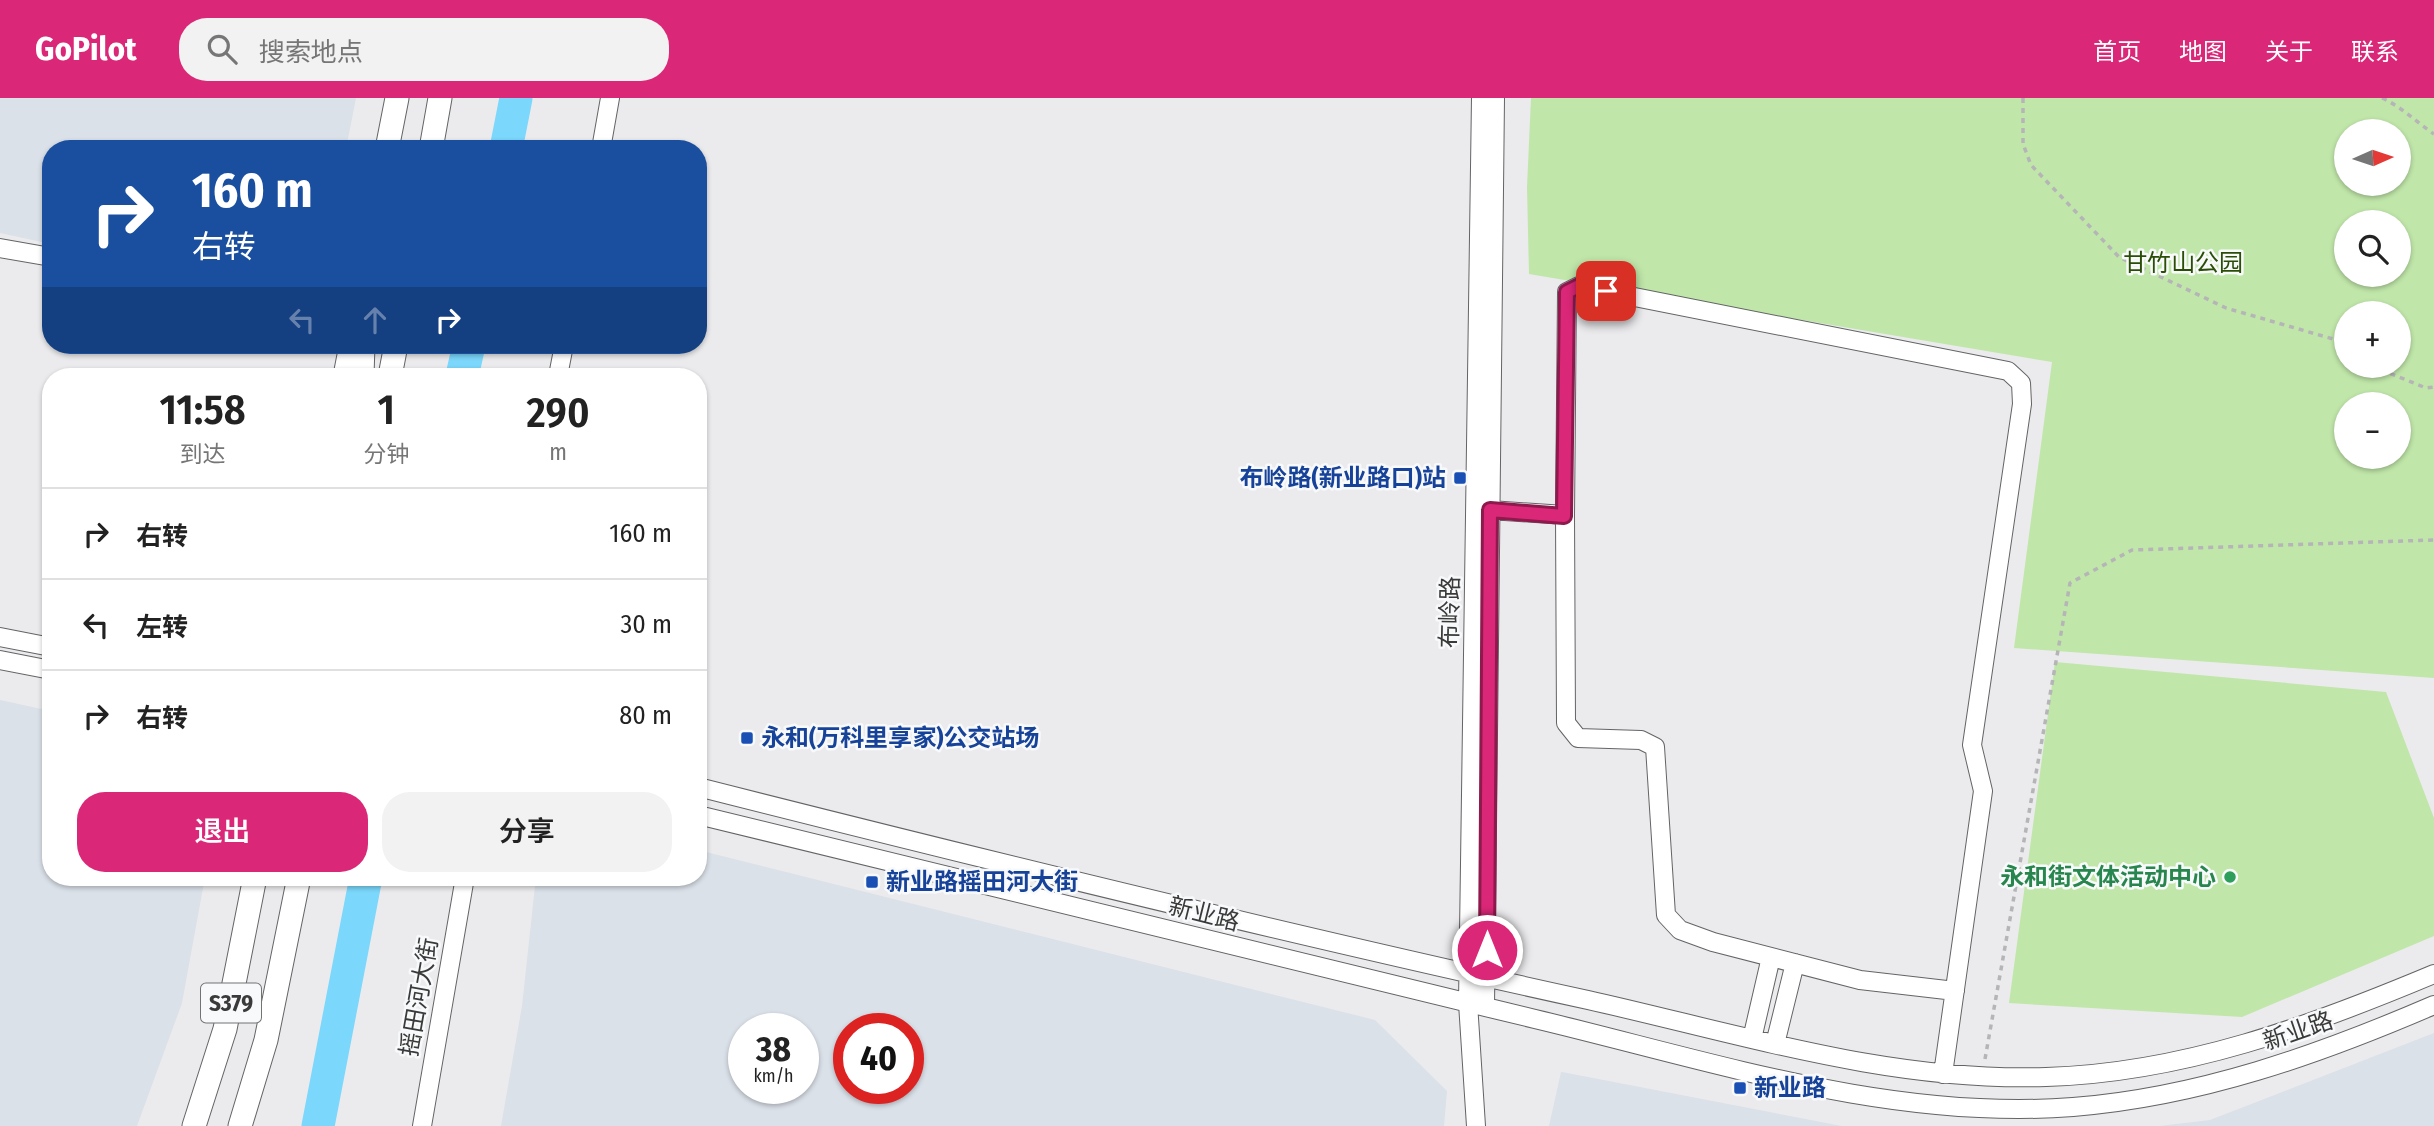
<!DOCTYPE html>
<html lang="zh">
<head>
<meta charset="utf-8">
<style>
	body { margin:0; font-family:"Fira Sans Condensed","Noto Sans SC",sans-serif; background:#f2f2f2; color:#222; height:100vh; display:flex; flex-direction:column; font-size:26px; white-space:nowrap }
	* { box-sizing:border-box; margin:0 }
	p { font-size:23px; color:#767676 }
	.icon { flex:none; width:38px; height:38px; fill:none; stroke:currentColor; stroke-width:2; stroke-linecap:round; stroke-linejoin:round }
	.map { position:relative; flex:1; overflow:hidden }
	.drawer { position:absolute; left:42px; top:270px; width:665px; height:518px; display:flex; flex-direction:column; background:#fff; border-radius:28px; box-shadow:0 2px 5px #0004 }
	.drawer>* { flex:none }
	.top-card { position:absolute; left:42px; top:42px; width:665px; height:214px; border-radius:28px; box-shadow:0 2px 5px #0004; background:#1a4fa0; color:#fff; overflow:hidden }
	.needle { width:46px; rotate:87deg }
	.controls { position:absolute; left:2334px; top:21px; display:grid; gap:14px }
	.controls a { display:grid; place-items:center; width:77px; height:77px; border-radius:50%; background:#fff; box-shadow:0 2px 5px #0004; font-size:35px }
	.speed { position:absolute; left:728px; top:915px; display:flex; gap:14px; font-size:35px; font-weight:700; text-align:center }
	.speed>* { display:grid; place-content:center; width:91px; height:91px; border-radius:50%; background:#fff; box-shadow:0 2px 5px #0004; line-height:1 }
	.speed small { font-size:18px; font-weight:400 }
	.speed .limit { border:10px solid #d22; background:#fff; color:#111 }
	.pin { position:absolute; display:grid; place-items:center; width:60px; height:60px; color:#fff; margin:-30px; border-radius:14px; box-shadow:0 4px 10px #0006 }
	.me { position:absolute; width:77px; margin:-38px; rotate:0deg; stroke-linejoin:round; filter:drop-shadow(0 0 5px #0008) }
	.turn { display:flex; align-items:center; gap:24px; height:147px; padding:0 35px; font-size:32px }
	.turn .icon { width:91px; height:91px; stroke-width:2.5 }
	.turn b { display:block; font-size:49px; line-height:60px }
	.lanes { display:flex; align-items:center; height:66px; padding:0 35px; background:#0003; justify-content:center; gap:35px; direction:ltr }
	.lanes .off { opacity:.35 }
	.eta { display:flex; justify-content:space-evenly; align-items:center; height:119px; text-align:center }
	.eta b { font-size:42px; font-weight:600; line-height:49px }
	.cta { display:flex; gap:14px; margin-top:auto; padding:14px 35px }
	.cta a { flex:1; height:80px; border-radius:28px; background:#db2777; color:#fff; font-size:28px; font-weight:600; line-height:80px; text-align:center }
	.cta a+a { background:#f2f2f2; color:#222 }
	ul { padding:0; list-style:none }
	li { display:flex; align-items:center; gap:21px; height:91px; padding:0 35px; border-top:2px solid #e0e0e0 }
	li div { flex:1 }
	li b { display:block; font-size:26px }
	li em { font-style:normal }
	header { display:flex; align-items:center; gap:42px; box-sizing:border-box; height:98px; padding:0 35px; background:#db2777; color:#fff }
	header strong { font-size:33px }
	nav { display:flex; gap:38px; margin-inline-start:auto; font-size:24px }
	.search { width:490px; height:63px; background:#f2f2f2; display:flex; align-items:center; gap:18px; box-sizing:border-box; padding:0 24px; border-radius:28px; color:#767676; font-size:26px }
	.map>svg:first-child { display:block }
	.built { fill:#dbe1e9; fill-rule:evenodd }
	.green { fill:#c0e6a9; fill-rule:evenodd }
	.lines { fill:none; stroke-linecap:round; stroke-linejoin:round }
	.river { stroke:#7bd7fb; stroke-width:33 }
	.minor-casing { stroke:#636465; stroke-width:20 }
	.major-casing { stroke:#636465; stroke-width:25 }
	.path { stroke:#b5b5b7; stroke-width:3.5; stroke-dasharray:5 5; stroke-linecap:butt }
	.minor { stroke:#fff; stroke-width:18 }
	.major { stroke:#fff; stroke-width:23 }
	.route-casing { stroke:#8e194d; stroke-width:18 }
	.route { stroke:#db2777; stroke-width:12 }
	.transit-dot { fill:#1a4fb4; stroke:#f8f9fa; stroke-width:2.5 }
	.leisure-dot { fill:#2e9e5b; stroke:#f8f9fa; stroke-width:2.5 }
	.labels { text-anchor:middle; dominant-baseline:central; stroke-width:5; stroke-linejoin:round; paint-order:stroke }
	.shield { fill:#f8f9fa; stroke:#737374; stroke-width:2 }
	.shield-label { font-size:23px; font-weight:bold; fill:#3a3a3a }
	.park-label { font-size:24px; fill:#2a4e06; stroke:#f8f9fa }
	.transit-label { font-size:24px; font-weight:bold; fill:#164399; stroke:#f8f9fa; text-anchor:start }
	.street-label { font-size:24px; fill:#3a3a3a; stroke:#f8f9fa }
	.leisure-label { font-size:24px; font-weight:bold; fill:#27864d; stroke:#f8f9fa; text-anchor:end }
</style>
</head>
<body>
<header>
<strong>GoPilot</strong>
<div class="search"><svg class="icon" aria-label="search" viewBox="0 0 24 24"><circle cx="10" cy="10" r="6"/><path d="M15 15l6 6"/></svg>搜索地点</div>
<nav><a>首页</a><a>地图</a><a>关于</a><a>联系</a></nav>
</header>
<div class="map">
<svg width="2434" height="1028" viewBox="0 0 2434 1028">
	<rect width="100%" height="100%" fill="#ebebed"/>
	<path class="built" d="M0 0H356L346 51H51V146L0 135Z
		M0 602 51 613V779H205L182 905 137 1028H0Z
		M698 752 1375 922 1447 993 1444 1028H501L522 908 536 779H698ZM744 931H803V990H744ZM849 931H908V990H849Z
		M2434 935V1028H2159L2210 1022Z
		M1561 974H1562L1842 1028H1549Z"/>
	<path class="green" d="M1531 0H2434V580L2014 550 2052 264 1529 176 1527 89ZM2347 33H2399V86H2347ZM2347 124H2399V177H2347ZM2347 215H2399V268H2347ZM2347 306H2399V359H2347Z
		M2055 564 2386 594 2434 720V838L2242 919 2009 905Z"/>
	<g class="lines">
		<path class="river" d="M506 51 516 0
			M462 278 469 247
			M318 1028 366 779"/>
		<defs>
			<path id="minor" d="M601 51 610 0
				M0 150 51 159
				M558 278 564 247
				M1490 412 1565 417 1567 194 1579 188 2008 273 2021 285 2022 306 1972 647 1983 693 1943 976
				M1565 417 1566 625 1578 640 1641 642 1655 649 1666 817 1680 832 1713 844 1860 882 1955 893
				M0 539 51 549
				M0 562 51 572
				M698 689C994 764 1290 837 1588 902 1740 936 1889 984 2046 979 2183 975 2310 928 2434 876
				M698 717C978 783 1256 854 1535 921 1711 963 1890 1023 2073 1009 2199 999 2318 957 2434 907
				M1485 909 1495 0
				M1752 941 1771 859
				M1775 946 1795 865
				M422 1028 465 779
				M1476 1028 1468 905 1481 0"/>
			<path id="major" d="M387 51 397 0
				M431 51 440 0
				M345 278 351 247
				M362 278 363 247
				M390 278 396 247
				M194 1028 225 931 255 779
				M240 1028 266 942 299 779"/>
		</defs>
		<use href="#minor" class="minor-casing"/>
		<use href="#major" class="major-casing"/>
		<path class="path" d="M2023 0V46L2031 67 2119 159 2226 210 2347 245
			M2382 0C2402 9 2416 24 2434 36
			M2372 268 2426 290 2434 289
			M1985 961 2070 485 2132 452 2434 442"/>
		<use href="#minor" class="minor"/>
		<use href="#major" class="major"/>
	</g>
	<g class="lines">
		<defs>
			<path id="route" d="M1487 852 1490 412 1564 418 1567 194 1579 188 1606 193"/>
		</defs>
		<use href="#route" class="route-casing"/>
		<use href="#route" class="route"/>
	</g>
	<g class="transit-dot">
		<rect x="1453" y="373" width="14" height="14" rx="3.5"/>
		<rect x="740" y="633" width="14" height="14" rx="3.5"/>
		<rect x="865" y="777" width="14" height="14" rx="3.5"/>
		<rect x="1733" y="983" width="14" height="14" rx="3.5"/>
	</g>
	<circle class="leisure-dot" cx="2230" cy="779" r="7"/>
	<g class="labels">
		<rect class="shield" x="201" y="885.5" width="60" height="39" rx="5"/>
		<g class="shield-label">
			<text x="231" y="905">S379</text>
		</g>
		<g class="park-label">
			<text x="2183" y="165">甘竹山公园</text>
		</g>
		<g class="transit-label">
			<text x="1446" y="380" text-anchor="end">布岭路(新业路口)站</text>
			<text x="761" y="640">永和(万科里享家)公交站场</text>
			<text x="886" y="784">新业路摇田河大街</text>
			<text x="1754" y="990">新业路</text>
		</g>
		<g class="street-label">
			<text transform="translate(1450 514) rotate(-89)">布岭路</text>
			<text transform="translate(1204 816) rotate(14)">新业路</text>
			<text transform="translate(419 899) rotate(-80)">摇田河大街</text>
			<text transform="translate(2298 933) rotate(-19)">新业路</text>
		</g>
		<g class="leisure-label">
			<text x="2216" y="779">永和街文体活动中心</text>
		</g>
	</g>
</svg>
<div class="controls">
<a><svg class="needle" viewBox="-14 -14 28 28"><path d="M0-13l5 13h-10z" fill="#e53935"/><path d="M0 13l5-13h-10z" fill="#767676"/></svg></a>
<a><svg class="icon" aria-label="search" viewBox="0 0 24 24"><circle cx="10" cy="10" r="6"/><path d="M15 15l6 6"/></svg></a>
<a>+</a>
<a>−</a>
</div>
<div class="speed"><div>38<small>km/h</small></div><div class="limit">40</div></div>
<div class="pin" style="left:1606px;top:193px;background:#d93025"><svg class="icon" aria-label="arrive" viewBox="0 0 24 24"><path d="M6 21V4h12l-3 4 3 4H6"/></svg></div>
<svg class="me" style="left:1487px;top:852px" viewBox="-20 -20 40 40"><circle r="17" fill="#db2777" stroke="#fff" stroke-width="3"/><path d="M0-11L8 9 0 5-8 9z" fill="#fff"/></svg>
<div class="top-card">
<div class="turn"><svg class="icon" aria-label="right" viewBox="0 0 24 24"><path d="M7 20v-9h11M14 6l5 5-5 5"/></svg><div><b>160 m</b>右转</div></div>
<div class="lanes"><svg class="icon off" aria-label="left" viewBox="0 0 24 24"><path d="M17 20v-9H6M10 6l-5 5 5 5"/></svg><svg class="icon off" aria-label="ahead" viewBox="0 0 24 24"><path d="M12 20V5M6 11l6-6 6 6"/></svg><svg class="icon" aria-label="right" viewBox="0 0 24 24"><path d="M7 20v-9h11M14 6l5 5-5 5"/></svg></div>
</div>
<section class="drawer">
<div class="eta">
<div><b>11:58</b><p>到达</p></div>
<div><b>1</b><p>分钟</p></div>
<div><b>290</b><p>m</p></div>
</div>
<ul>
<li><svg class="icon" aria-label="right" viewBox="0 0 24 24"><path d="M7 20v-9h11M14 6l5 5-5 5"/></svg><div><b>右转</b></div><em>160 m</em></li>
<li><svg class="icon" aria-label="left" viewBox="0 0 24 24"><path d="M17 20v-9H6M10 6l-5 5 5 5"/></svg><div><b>左转</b></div><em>30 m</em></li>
<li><svg class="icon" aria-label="right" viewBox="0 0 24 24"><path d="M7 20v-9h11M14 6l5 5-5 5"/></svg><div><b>右转</b></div><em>80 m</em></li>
</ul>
<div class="cta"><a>退出</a><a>分享</a></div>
</section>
</div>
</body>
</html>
